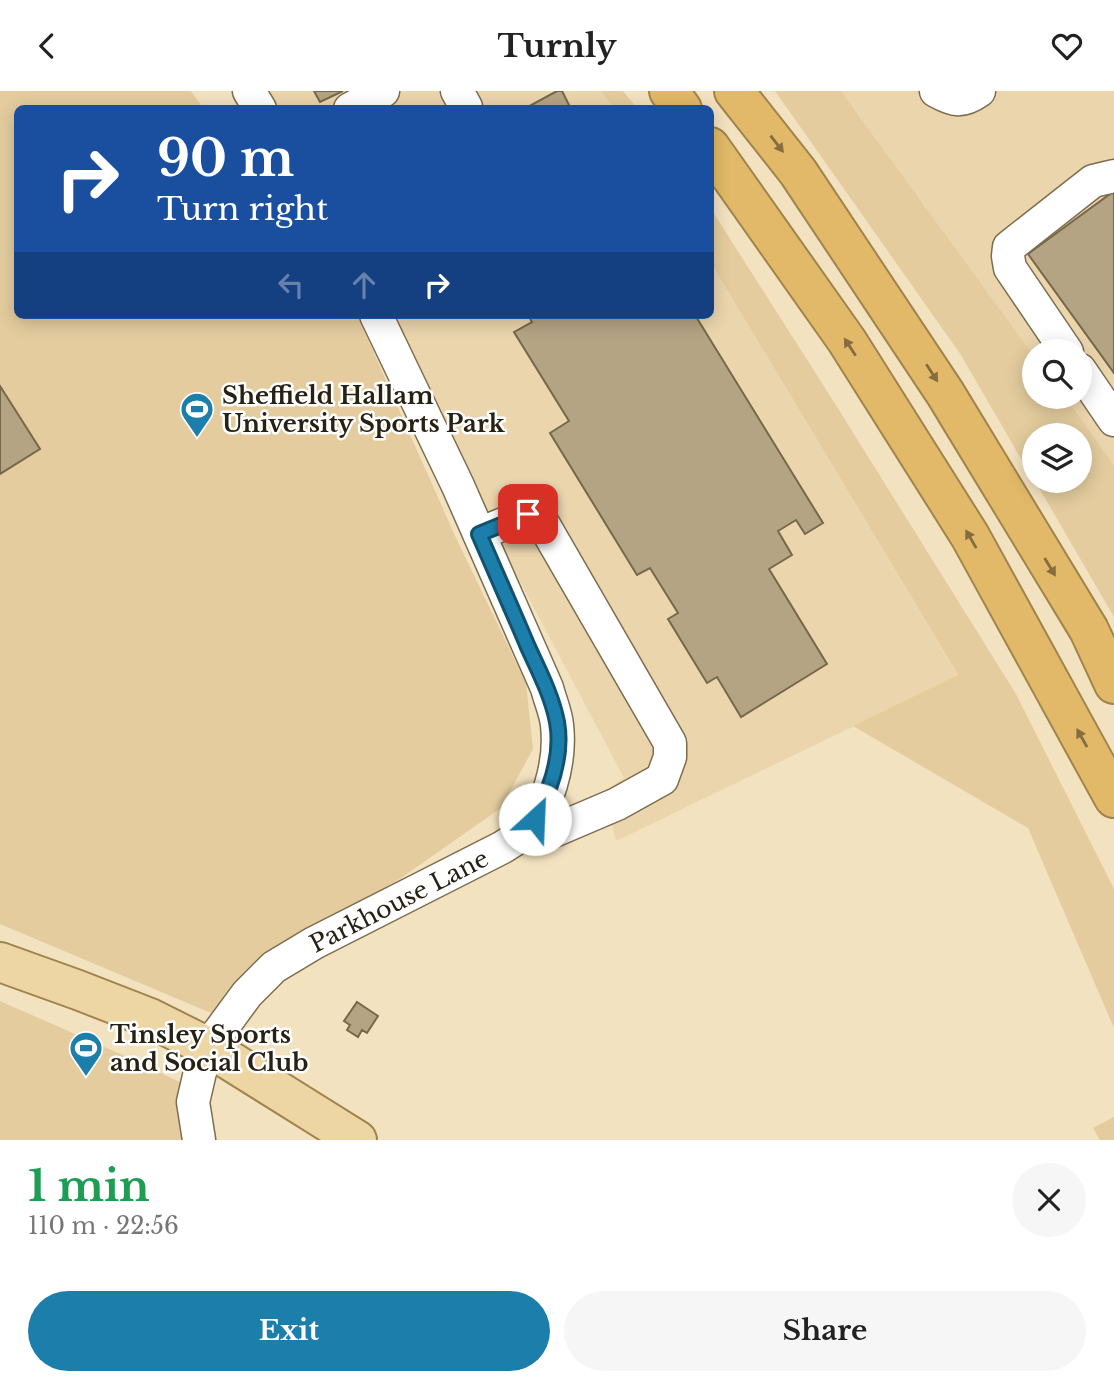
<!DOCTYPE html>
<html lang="en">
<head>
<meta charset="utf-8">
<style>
	body { margin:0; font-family:"Libre Baskerville",serif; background:#f6f6f6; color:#222; height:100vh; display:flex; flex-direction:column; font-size:26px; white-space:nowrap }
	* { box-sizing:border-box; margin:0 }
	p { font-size:23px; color:#767676 }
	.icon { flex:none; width:38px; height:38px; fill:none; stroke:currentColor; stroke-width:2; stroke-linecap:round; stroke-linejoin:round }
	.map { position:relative; height:1049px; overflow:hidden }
	.details { display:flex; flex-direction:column; background:#fff; flex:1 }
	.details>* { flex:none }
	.hud { position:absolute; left:14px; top:14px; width:700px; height:214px; border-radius:10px; box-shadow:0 4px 18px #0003; background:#1a4fa0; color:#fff; overflow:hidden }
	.controls { position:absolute; left:1022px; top:248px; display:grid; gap:14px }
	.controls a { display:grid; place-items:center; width:70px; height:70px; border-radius:50%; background:#fff; box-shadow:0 4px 18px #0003; font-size:35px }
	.pin { position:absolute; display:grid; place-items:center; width:60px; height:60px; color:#fff; margin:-30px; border-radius:14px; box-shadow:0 4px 10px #0006 }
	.me { position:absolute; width:77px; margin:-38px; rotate:25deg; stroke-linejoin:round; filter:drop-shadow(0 0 5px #0008) }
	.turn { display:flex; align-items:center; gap:24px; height:147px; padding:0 28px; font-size:32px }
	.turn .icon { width:91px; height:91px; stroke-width:2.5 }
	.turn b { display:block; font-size:49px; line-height:60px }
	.lanes { display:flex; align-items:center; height:66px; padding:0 28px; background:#0003; justify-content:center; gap:35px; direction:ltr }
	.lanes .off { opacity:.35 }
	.round { display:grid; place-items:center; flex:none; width:74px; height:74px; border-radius:37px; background:#f6f6f6 }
	.summary { display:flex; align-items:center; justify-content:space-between; height:119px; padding:0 28px }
	h1 { font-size:42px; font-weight:700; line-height:52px; color:#1e9e55 }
	.action { display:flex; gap:14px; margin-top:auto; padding:14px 28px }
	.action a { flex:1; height:80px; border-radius:42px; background:#1c7eaa; color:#fff; font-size:28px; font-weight:700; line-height:80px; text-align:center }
	.action a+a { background:#f6f6f6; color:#222 }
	header { display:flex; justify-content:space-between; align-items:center; height:91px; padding:0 28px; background:#fff; font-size:32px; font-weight:700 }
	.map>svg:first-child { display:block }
	.built { fill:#ebd5ad }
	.green { fill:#e4cc9e }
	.building { fill:#b5a484; stroke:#776849; stroke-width:2 }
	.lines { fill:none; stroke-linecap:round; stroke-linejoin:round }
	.minor-casing { stroke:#7d6d4f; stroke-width:35 }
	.major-casing { stroke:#a0844b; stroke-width:42 }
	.highway-casing { stroke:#a0844b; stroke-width:42 }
	.minor { stroke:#fff; stroke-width:32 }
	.major { stroke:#edd5a4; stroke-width:38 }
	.highway { stroke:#e1b968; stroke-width:38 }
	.oneway { fill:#846d3e }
	.route-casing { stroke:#12526e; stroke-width:18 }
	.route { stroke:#1c7eaa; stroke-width:12 }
	.labels { text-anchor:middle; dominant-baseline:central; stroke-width:5; stroke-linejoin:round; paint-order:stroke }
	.poi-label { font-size:24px; font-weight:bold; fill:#272114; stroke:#fff; text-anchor:start }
	.street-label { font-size:24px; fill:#272114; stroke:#fff }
</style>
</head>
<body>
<header><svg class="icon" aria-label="back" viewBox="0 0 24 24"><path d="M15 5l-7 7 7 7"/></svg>Turnly<svg class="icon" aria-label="heart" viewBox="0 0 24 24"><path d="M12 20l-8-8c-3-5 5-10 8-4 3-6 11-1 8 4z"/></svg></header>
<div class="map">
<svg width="1114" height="1049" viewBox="0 0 1114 1049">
	<rect width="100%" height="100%" fill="#f3e2c0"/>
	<path class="built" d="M249 0H600L614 17 260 18Z
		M841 0H1114V374L1065 306H1080V261H1034V265Z
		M711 172 958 585 616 750 604 700 624 687 379 224H710Z"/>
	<path class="green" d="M0 0H191L203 17 18 18V224H357L456 447 526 592 533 658 501 717 401 787 261 872 223 927 0 833Z
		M600 0H623L637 17H614Z
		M775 0H841L1034 265V306H1065L1114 374V526L1035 390H1080V345H1034V390L961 264Z
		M711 118 834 311 1016 603 1114 798V937L1028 737 853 635 958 584 711 172Z
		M0 910 134 969 211 1006 209 1015 217 1049H0Z
		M1114 1026V1049H1100L1093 1037Z"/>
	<path class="building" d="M314 0H343L320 11Z
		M557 0H562L571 18H524Z
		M1114 100V282L1028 163Z
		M528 224H695L823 432 805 443 796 429 778 440 792 464 769 478 827 573 741 626 717 586 707 592 668 528 678 522 650 477 637 484 550 342 569 330 514 241 532 231Z
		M0 295 40 358 0 383Z
		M357 911 378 925 367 942 362 939 358 946 347 939 350 934 344 930Z"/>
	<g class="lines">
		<defs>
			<path id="minor" d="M249 0 260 18
				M457 0 466 16
				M936 0C954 10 962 12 979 0
				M350 18 383 0
				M1067 261 1010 177 1008 165 1009 156 1093 90 1114 85
				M1080 279 1114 329
				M479 443 528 423 537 422 670 652V666L662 688 617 713 549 742 522 743
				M199 1049 193 1011 200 981 208 956 247 903 274 876 314 852 503 756C509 752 516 748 521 744 549 721 561 669 557 634 556 622 550 609 547 597L458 395 376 224"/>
			<path id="major" d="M0 871 78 899 150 927 208 956 357 1049"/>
			<path id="highway" d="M669 0 682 18
				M734 0 798 81 945 302 1089 539 1114 593
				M710 56 847 250 970 445 1114 707"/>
		</defs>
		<use href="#minor" class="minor-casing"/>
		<use href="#major" class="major-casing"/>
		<use href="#highway" class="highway-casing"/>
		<use href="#minor" class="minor"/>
		<use href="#major" class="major"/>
		<use href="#highway" class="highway"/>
	</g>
	<defs><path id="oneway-solid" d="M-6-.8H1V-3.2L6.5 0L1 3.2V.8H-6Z" transform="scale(1.75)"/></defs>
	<g class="oneway">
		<use href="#oneway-solid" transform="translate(777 53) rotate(52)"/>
		<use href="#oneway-solid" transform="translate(850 256) rotate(-123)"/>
		<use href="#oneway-solid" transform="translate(932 282) rotate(57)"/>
		<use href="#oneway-solid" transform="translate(971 448) rotate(-120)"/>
		<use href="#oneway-solid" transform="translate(1050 476) rotate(59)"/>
		<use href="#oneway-solid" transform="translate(1082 647) rotate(-119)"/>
	</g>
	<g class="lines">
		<defs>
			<path id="route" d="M528 423 479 443C495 480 512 518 528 556 539 580 552 605 557 631 563 664 550 700 535 728"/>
		</defs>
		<use href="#route" class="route-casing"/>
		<use href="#route" class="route"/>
	</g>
	<defs>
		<symbol id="stadium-pin" viewBox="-11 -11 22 30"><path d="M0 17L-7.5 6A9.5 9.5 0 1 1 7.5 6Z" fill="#1c7eaa" stroke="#fff"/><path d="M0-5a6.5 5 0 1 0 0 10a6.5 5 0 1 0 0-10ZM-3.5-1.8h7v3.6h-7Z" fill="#fff"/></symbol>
	</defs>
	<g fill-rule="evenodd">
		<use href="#stadium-pin" x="178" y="299" width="38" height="52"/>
		<use href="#stadium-pin" x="67" y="938" width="38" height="52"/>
	</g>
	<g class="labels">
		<g class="poi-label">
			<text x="222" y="304">Sheffield Hallam<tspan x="222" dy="28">University Sports Park</tspan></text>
			<text x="110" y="943">Tinsley Sports<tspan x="110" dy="28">and Social Club</tspan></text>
		</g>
		<g class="street-label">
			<text transform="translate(399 810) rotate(-27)">Parkhouse Lane</text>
		</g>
	</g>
</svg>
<div class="controls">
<a><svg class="icon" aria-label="search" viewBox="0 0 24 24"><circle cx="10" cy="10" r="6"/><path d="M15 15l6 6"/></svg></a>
<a><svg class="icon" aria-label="layers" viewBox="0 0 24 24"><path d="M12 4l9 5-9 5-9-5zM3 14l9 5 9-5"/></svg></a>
</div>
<div class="pin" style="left:528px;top:423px;background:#d93025"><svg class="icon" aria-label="arrive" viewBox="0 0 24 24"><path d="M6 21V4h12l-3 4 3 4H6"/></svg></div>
<svg class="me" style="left:535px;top:728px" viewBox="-20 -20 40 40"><circle r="19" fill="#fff"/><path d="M0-13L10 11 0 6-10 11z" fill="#1c7eaa"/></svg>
<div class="hud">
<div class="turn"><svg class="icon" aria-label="right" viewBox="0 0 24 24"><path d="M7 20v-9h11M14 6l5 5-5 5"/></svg><div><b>90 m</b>Turn right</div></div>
<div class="lanes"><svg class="icon off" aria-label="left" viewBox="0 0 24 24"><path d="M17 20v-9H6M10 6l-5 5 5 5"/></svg><svg class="icon off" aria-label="ahead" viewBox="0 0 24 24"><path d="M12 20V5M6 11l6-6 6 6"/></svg><svg class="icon" aria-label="right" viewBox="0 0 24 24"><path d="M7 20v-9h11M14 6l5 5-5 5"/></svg></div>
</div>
</div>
<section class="details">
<div class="summary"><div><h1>1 min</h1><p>110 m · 22:56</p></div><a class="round"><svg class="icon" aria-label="close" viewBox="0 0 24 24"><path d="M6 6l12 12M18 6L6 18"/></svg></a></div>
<div class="action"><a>Exit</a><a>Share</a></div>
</section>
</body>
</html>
